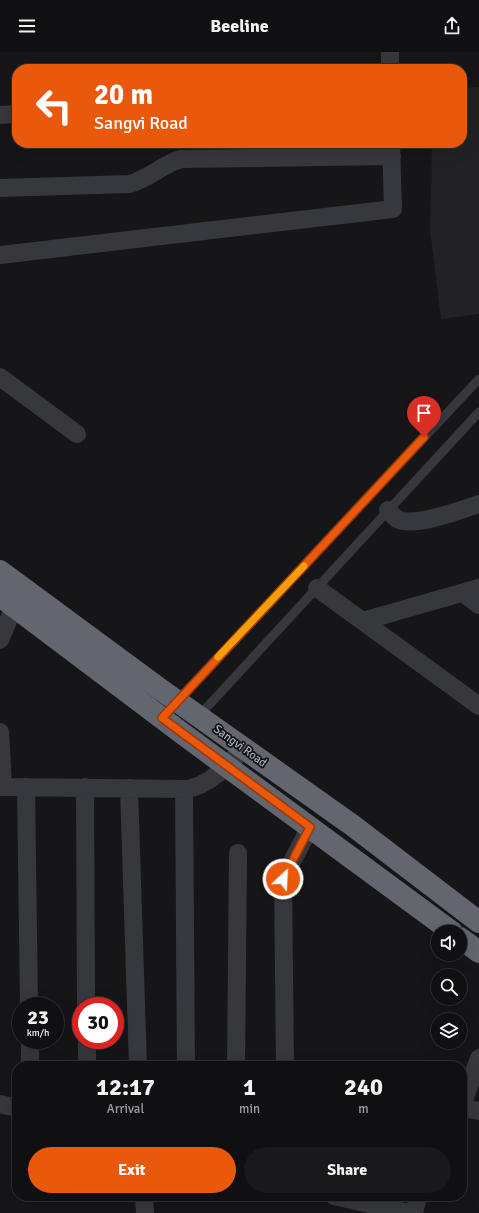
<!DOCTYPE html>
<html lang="en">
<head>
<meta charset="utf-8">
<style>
	body { margin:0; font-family:Signika,sans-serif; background:#19191b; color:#f1f3f6; height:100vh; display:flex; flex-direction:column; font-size:15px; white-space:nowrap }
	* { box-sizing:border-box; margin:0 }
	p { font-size:13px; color:#9c9d9f }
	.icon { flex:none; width:22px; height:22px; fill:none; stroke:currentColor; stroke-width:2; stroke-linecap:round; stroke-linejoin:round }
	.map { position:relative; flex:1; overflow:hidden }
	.sheet { position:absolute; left:12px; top:1009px; width:455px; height:140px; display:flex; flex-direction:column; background:#101012; border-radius:16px; box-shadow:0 4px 16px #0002,0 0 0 1px #303032 }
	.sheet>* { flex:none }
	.hud { position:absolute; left:12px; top:12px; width:455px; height:84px; border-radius:16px; box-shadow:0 4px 16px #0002,0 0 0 1px #303032; background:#ea580c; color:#fff; overflow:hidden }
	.controls { position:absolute; left:431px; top:873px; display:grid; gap:8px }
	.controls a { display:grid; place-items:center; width:36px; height:36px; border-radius:50%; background:#101012; box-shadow:0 4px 16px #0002,0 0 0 1px #303032; font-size:20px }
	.speed { position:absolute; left:12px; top:945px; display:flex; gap:8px; font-size:20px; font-weight:700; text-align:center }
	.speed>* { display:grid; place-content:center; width:52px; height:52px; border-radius:50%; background:#101012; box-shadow:0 4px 16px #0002,0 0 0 1px #303032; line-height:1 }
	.speed small { font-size:10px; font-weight:400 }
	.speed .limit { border:6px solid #d22; background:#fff; color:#111 }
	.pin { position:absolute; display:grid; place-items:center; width:34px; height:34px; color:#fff; margin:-41px -17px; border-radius:50% 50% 50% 0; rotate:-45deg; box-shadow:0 0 4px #0007 }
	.pin .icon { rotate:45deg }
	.me { position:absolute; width:44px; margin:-22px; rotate:25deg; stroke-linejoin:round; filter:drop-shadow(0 0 3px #0008) }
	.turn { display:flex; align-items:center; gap:14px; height:84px; padding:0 16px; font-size:18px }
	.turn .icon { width:52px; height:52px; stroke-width:2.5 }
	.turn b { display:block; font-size:28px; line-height:34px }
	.eta { display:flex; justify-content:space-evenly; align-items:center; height:68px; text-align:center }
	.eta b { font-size:24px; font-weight:700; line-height:28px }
	.primary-button { display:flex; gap:8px; margin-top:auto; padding:8px 16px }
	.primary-button a { flex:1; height:46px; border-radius:24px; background:#ea580c; color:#fff; font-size:16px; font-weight:700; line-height:46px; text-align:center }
	.primary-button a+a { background:#19191b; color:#f1f3f6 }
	header { display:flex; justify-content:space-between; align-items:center; height:52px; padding:0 16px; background:#101012; font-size:18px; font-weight:700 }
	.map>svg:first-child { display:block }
	.built { fill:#222225 }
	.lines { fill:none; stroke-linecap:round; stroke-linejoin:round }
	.lane { stroke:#37383d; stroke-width:9 }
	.street { stroke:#37383d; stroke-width:18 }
	.highway { stroke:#63666e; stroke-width:22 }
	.route-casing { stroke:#983908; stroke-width:10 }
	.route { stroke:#ea580c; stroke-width:7 }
	.slow { stroke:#f59e0b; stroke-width:7 }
	.labels { text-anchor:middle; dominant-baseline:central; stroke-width:3.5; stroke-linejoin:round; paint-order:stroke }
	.street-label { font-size:12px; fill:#a8adb8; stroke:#111113 }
</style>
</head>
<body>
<header><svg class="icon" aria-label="menu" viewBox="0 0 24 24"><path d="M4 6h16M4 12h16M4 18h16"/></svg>Beeline<svg class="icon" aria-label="share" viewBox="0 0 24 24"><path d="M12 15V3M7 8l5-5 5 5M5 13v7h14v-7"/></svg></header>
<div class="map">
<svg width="479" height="1161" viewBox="0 0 479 1161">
	<rect width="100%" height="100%" fill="#161618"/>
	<path class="built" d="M479 35V262L441 267 430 177 432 91H462V36Z"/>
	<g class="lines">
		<path class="lane" d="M176 650 479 327
			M198 665 479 360"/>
		<path class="street" d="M390 0V17
			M0 63 17 62
			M0 136 129 132C148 128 162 112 181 107L392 104
			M0 203 393 157 391 91
			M0 325 77 382
			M388 458C391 461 394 465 397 467 414 476 461 458 479 452
			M317 536 479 654
			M463 541 479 553
			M363 569 479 536
			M0 588 14 555
			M0 680 3 735
			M0 735 188 737C211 732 228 713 243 697
			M26 735 29 954
			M85 735 86 954
			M129 736 138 1014
			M184 737 186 1014
			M30 988V1014
			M87 988V1014
			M236 1014 238 801
			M285 1014 283 827 310 775
			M0 1052 17 1056
			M462 1054 479 1006
			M462 1056 479 1059
			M144 1144 145 1161
			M334 1144 409 1161
			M414 1161 418 1144"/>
		<path class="highway" d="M0 519 160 637 352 773 479 870
			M0 544 183 682 452 880
			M460 886 479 900"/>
	</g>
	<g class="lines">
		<defs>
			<path id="route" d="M283 827 310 775 162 666 424 385"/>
		</defs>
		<use href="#route" class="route-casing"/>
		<use href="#route" class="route"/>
		<path class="slow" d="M218 605 304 514"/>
	</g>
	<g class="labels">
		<g class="street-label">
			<text transform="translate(240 694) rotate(36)">Sangvi Road</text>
		</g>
	</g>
</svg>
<div class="controls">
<a><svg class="icon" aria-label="sound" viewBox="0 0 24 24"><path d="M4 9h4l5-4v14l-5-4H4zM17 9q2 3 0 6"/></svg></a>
<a><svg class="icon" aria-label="search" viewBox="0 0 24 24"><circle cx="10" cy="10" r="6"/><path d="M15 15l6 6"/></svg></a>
<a><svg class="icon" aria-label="layers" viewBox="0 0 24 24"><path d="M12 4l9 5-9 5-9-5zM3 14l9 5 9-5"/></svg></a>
</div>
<div class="speed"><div>23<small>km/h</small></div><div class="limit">30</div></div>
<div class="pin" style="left:424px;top:385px;background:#d93025"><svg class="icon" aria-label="arrive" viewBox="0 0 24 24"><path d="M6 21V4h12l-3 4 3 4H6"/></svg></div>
<svg class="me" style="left:283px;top:827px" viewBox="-20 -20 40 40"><circle r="17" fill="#ea580c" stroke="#fff" stroke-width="3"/><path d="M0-11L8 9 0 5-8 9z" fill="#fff"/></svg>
<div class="hud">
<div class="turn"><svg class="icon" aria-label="left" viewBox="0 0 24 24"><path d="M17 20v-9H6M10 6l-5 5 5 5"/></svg><div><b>20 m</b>Sangvi Road</div></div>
</div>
<section class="sheet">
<div class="eta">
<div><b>12:17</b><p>Arrival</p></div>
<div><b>1</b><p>min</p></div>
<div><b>240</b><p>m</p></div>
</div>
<div class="primary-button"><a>Exit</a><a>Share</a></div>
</section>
</div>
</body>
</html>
